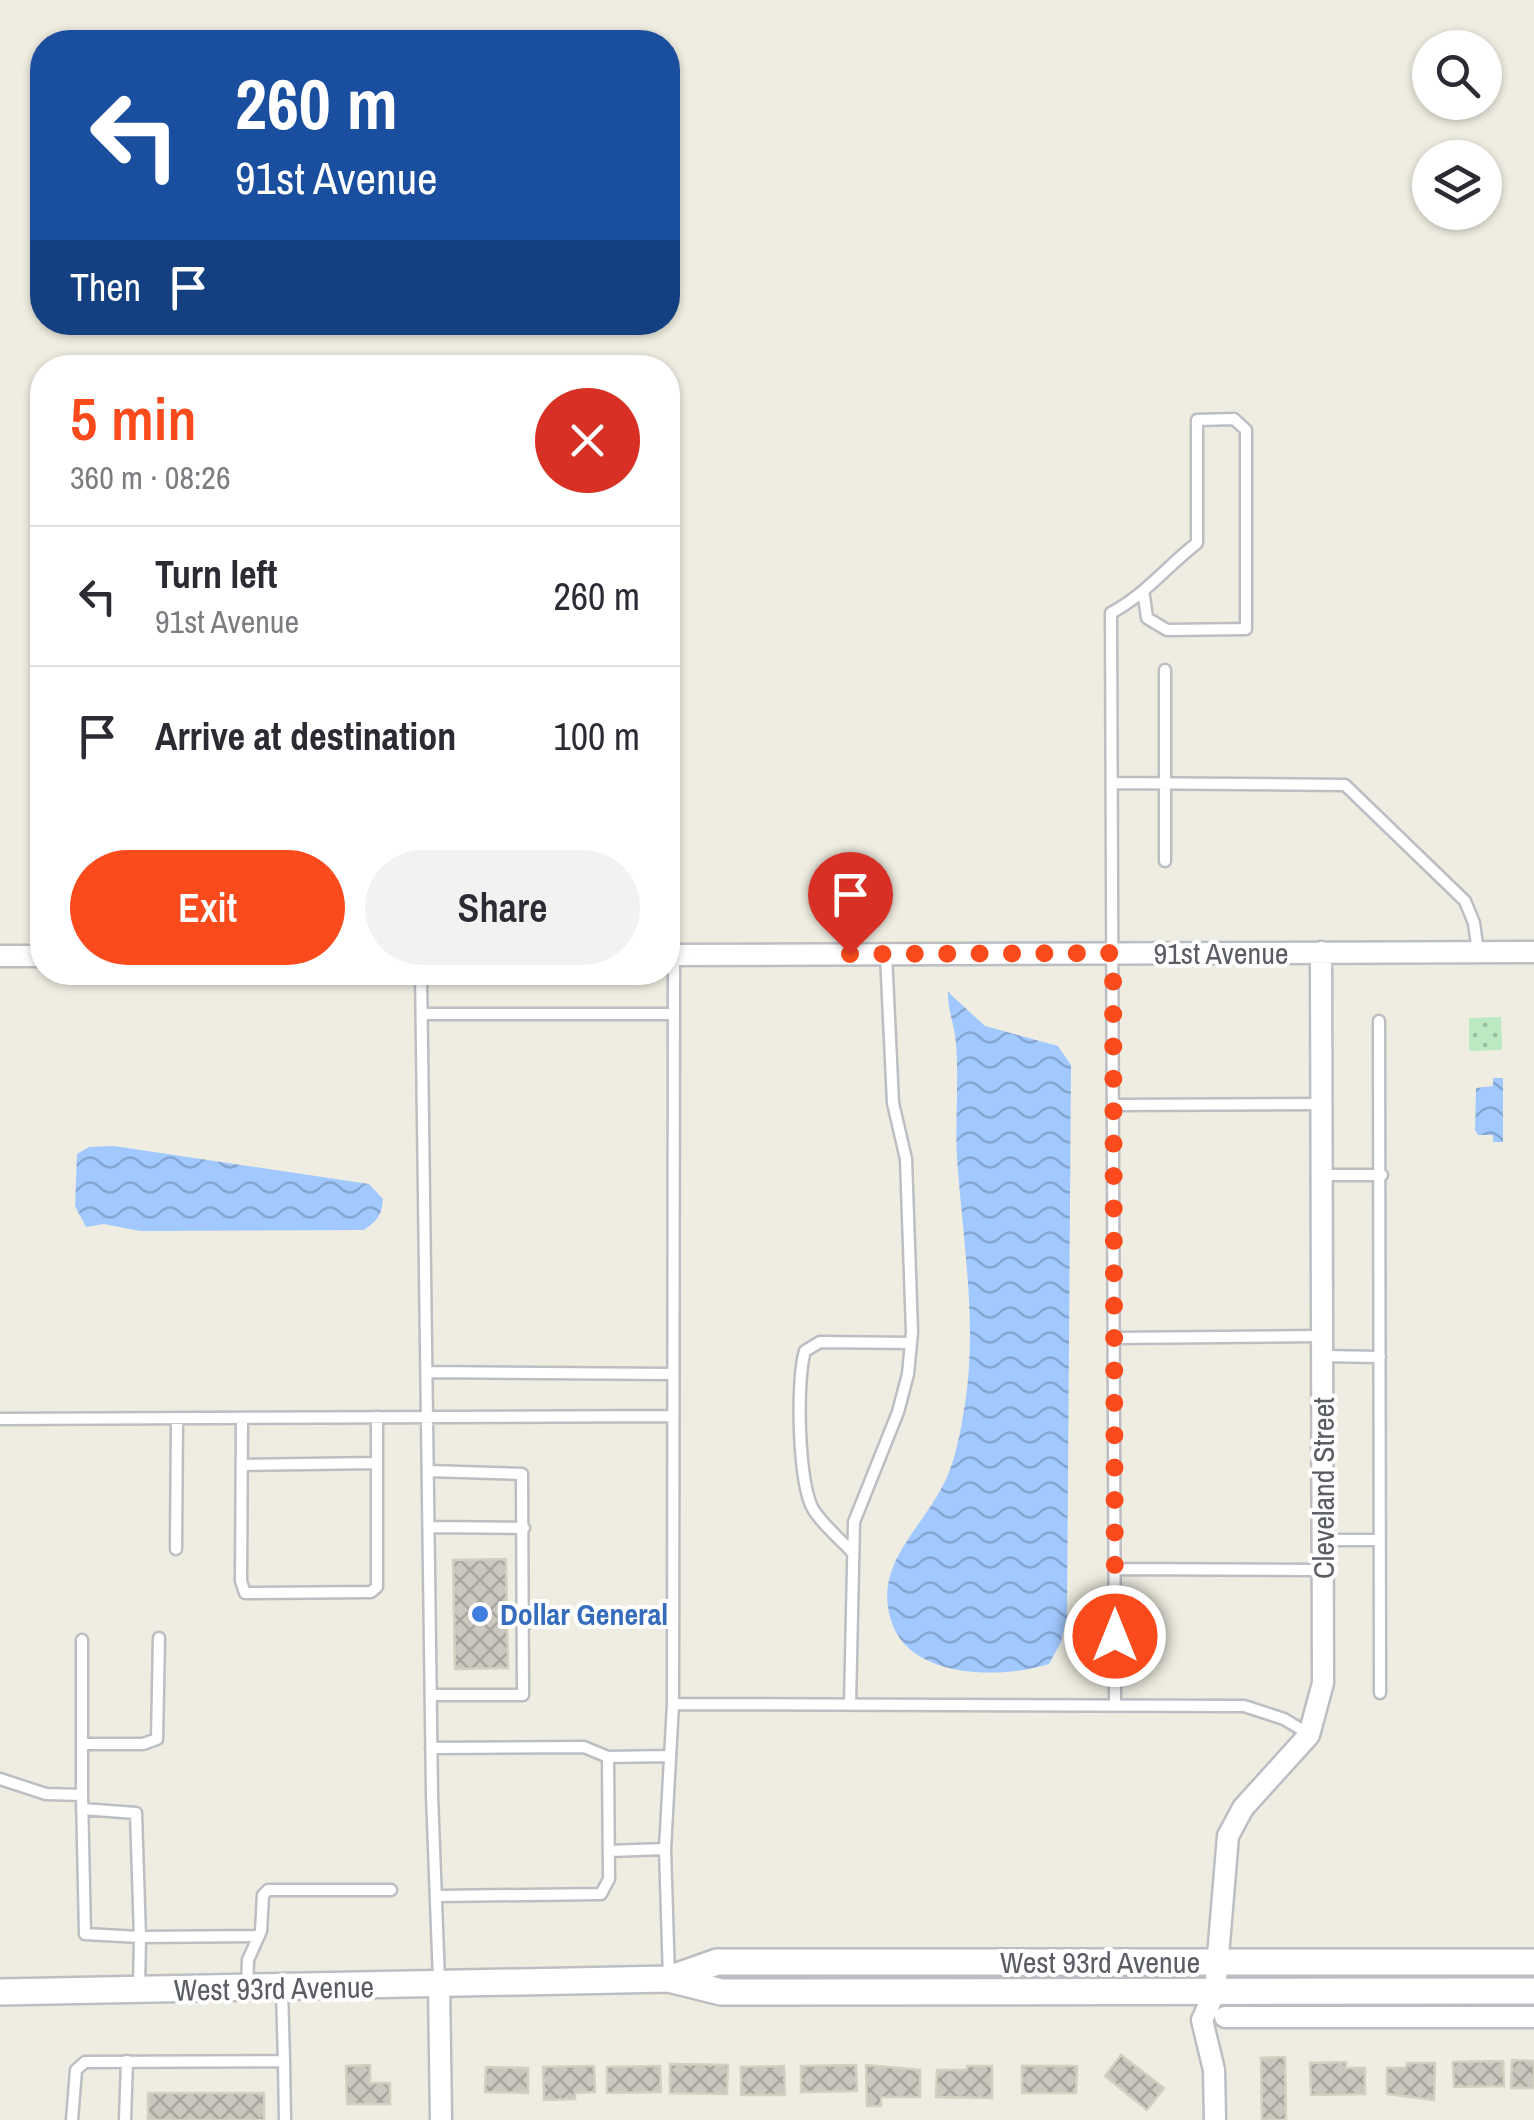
<!DOCTYPE html>
<html lang="en">
<head>
<meta charset="utf-8">
<style>
	body { margin:0; font-family:"Archivo Narrow",sans-serif; background:#f2f2f3; color:#2b2b33; height:100vh; display:flex; flex-direction:column; font-size:38px; white-space:nowrap }
	* { box-sizing:border-box; margin:0 }
	p { font-size:32px; color:#7c7c81 }
	.icon { flex:none; width:55px; height:55px; fill:none; stroke:currentColor; stroke-width:2; stroke-linecap:round; stroke-linejoin:round }
	.map { position:relative; flex:1; overflow:hidden }
	.details { position:absolute; left:30px; top:355px; width:650px; height:630px; display:flex; flex-direction:column; background:#fff; border-radius:40px; box-shadow:0 2px 8px #0004 }
	.details>* { flex:none }
	.top-card { position:absolute; left:30px; top:30px; width:650px; height:305px; border-radius:40px; box-shadow:0 2px 8px #0004; background:#1a4fa0; color:#fff; overflow:hidden }
	.tools { position:absolute; left:1412px; top:30px; display:grid; gap:20px }
	.tools a { display:grid; place-items:center; width:90px; height:90px; border-radius:50%; background:#fff; box-shadow:0 2px 8px #0004; font-size:50px }
	.pin { position:absolute; display:grid; place-items:center; width:85px; height:85px; color:#fff; margin:-102px -42px; border-radius:50% 50% 50% 0; rotate:-45deg; box-shadow:0 0 10px #0007 }
	.pin .icon { rotate:45deg }
	.me { position:absolute; width:110px; margin:-55px; rotate:0deg; stroke-linejoin:round; filter:drop-shadow(0 0 8px #0008) }
	.turn { display:flex; align-items:center; gap:35px; height:210px; padding:0 40px; font-size:45px }
	.turn .icon { width:130px; height:130px; stroke-width:2.5 }
	.turn b { display:block; font-size:70px; line-height:85px }
	.then { display:flex; align-items:center; height:95px; padding:0 40px; background:#0003; gap:20px; font-size:38px }
	.round { display:grid; place-items:center; flex:none; width:105px; height:105px; border-radius:52px; background:#f2f2f3 }
	.head { display:flex; align-items:center; justify-content:space-between; height:170px; padding:0 40px }
	h1 { font-size:60px; font-weight:600; line-height:75px; color:#fb4a1b }
	.primary-button { display:flex; gap:20px; margin-top:auto; padding:20px 40px }
	.primary-button a { flex:1; height:115px; border-radius:60px; background:#fb4a1b; color:#fff; font-size:40px; font-weight:600; line-height:115px; text-align:center }
	.primary-button a+a { background:#f2f2f3; color:#2b2b33 }
	ul { padding:0; list-style:none }
	li { display:flex; align-items:center; gap:30px; height:140px; padding:0 40px; border-top:2px solid #e1e1e2 }
	li div { flex:1 }
	li b { display:block; font-size:38px }
	li em { font-style:normal }
	.map>svg:first-child { display:block }
	.grass { fill:url(#grass-dots) }
	.water { fill:url(#water-waves) }
	.building { fill:url(#building-cross-hatch); stroke:#d4d0bf; stroke-width:2.5 }
	.lines { fill:none; stroke-linecap:round; stroke-linejoin:round }
	.service-casing { stroke:#bcbec4; stroke-width:15 }
	.minor-casing { stroke:#bcbec4; stroke-width:25 }
	.tertiary-casing { stroke:#bcbec4; stroke-width:30 }
	.service { stroke:#fff; stroke-width:10 }
	.minor { stroke:#fff; stroke-width:20 }
	.tertiary { stroke:#fff; stroke-width:25 }
	.route { stroke:#fb4a1b; stroke-width:18; stroke-dasharray:0 32.4 }
	.shop-dot { fill:#3f7fe0; stroke:#fff; stroke-width:4 }
	.labels { text-anchor:middle; dominant-baseline:central; stroke-width:8; stroke-linejoin:round; paint-order:stroke }
	.street-label { font-size:30px; fill:#5a5d64; stroke:#fff }
	.shop-label { font-size:30px; font-weight:bold; fill:#366cbe; stroke:#fff; text-anchor:start }
</style>
</head>
<body>
<div class="map">
<svg width="1534" height="2120" viewBox="0 0 1534 2120">
	<defs>
		<pattern id="grass-dots" width="8" height="8" patternUnits="userSpaceOnUse" patternTransform="scale(2.5)"><rect width="8" height="8" fill="#bbe9c1"/><path d="M2 2h.1M6 6h.1" fill="none" stroke="#9bc0a0" stroke-width="1.8" stroke-linecap="round"/></pattern>
		<pattern id="water-waves" width="16" height="10" patternUnits="userSpaceOnUse" patternTransform="scale(2.5)"><rect width="16" height="10" fill="#a1c9ff"/><path d="M0 5q4-4 8 0t8 0" fill="none" stroke="#86a6d2"/></pattern>
		<pattern id="building-cross-hatch" width="8" height="8" patternUnits="userSpaceOnUse" patternTransform="scale(2.5)"><rect width="8" height="8" fill="#cac7be"/><path d="M0 0l8 8M0 8l8-8" fill="none" stroke="#a7a59e"/></pattern>
	</defs>
	<rect width="100%" height="100%" fill="#efede1"/>
	<path class="grass" d="M1501 1017 1502 1050 1469 1051V1018Z"/>
	<path class="water" d="M948 992 985 1026 1058 1046 1071 1065 1067 1616 1061 1642 1049 1664C1001 1679 915 1679 893 1626 871 1569 917 1534 941 1489 953 1469 959 1440 963 1416 979 1332 963 1243 957 1158 955 1120 959 1082 956 1044 955 1026 947 1008 948 992Z
		M1493 1078H1503V1142H1493V1135H1478L1475 1130 1476 1088 1493 1086Z
		M114 1146 369 1184 383 1199C382 1215 377 1221 364 1230L140 1231 104 1224 86 1227 75 1206 77 1154 89 1147Z"/>
	<path class="building" d="M506 1559 508 1668 455 1669 453 1560Z
		M1121 2055 1164 2088 1147 2110 1105 2076Z
		M1285 2057 1286 2120H1262L1261 2058Z
		M1512 2060 1534 2061V2088H1511Z
		M1503 2061 1504 2086 1454 2087 1453 2062Z
		M1346 2062V2068H1365V2094L1311 2095 1310 2063Z
		M1407 2063H1435L1434 2100 1387 2094V2068H1406Z
		M670 2064 728 2065 727 2094 670 2093Z
		M370 2065V2083H390V2104H347L346 2066Z
		M856 2065 857 2091 801 2092V2066Z
		M866 2065 920 2070V2097H881V2106H867Z
		M594 2066 595 2092 575 2093V2099L544 2100 543 2067Z
		M660 2066 661 2092 607 2093V2067Z
		M784 2066 785 2095H741V2067Z
		M967 2066H992V2098L936 2097 937 2070H967Z
		M1022 2066H1077L1076 2093H1022Z
		M486 2067 528 2068V2093L485 2092Z
		M148 2093H264V2120H148Z"/>
	<g class="lines">
		<defs>
			<path id="service" d="M1165 670V861
				M1112 783 1345 785 1465 901 1474 923 1478 952
				M421 972 432 1795 439 1981
				M422 1014H674
				M1379 1021 1380 1693
				M1113 1105 1322 1104
				M1322 1175H1382
				M1114 1338 1321 1336
				M1322 1356 1380 1357
				M427 1372 673 1374
				M242 1418 241 1581 245 1593 371 1592 377 1587V1417
				M0 1419 673 1416
				M242 1465 377 1463
				M429 1471 522 1474 523 1695H431
				M429 1527 524 1528
				M1323 1540H1379
				M176 1549 177 1418
				M851 1551C839 1538 822 1524 813 1509 798 1483 796 1379 805 1351L820 1342 911 1343
				M1115 1569 1322 1570
				M673 1704 1244 1706 1284 1719 1309 1734
				M850 1704 854 1522 898 1412 908 1374 912 1332 906 1159 893 1103 886 954
				M1115 1704 1111 613C1145 595 1166 567 1197 543V420L1234 419 1246 430V629L1167 630 1147 618 1144 596
				M82 1744H143L157 1739 159 1638
				M431 1748 584 1747 608 1757 609 1879 601 1894 439 1896
				M608 1757 667 1756
				M0 1779 46 1794 82 1795V1640
				M82 1795 85 1934 140 1937 139 1986
				M82 1809 136 1813 140 1937 259 1936
				M609 1851 665 1849
				M669 1978 665 1849 673 1704 674 956
				M247 1988 248 1960 261 1931 263 1895 268 1890H391
				M284 2061 285 2120
				M72 2120 76 2070 85 2062 284 2061 282 1989
				M125 2120 127 2061"/>
			<path id="minor" d="M668 955 1534 952
				M0 956H42
				M439 1985 441 2120
				M1225 2017H1534
				M1215 2120 1214 2070 1202 2020 1215 1992 1228 1836 1243 1808 1309 1735 1323 1683 1321 952"/>
			<path id="tertiary" d="M669 1979 717 1962H1534
				M0 1992 669 1979 721 1992 1534 1991"/>
		</defs>
		<use href="#service" class="service-casing"/>
		<use href="#minor" class="minor-casing"/>
		<use href="#tertiary" class="tertiary-casing"/>
		<use href="#service" class="service"/>
		<use href="#minor" class="minor"/>
		<use href="#tertiary" class="tertiary"/>
	</g>
	<g class="lines">
		<path class="route" d="M850 954 1113 953 1115 1636"/>
	</g>
	<circle class="shop-dot" cx="480" cy="1614" r="10"/>
	<g class="labels">
		<g class="street-label">
			<text x="1221" y="953">91st Avenue</text>
			<text transform="translate(1323 1488) rotate(-90)">Cleveland Street</text>
			<text x="1100" y="1962">West 93rd Avenue</text>
			<text transform="translate(274 1988) rotate(-1)">West 93rd Avenue</text>
		</g>
		<g class="shop-label">
			<text x="500" y="1614">Dollar General</text>
		</g>
	</g>
</svg>
<div class="tools">
<a><svg class="icon" aria-label="search" viewBox="0 0 24 24"><circle cx="10" cy="10" r="6"/><path d="M15 15l6 6"/></svg></a>
<a><svg class="icon" aria-label="layers" viewBox="0 0 24 24"><path d="M12 4l9 5-9 5-9-5zM3 14l9 5 9-5"/></svg></a>
</div>
<div class="pin" style="left:850px;top:954px;background:#d93025"><svg class="icon" aria-label="arrive" viewBox="0 0 24 24"><path d="M6 21V4h12l-3 4 3 4H6"/></svg></div>
<svg class="me" style="left:1115px;top:1636px" viewBox="-20 -20 40 40"><circle r="17" fill="#fb4a1b" stroke="#fff" stroke-width="3"/><path d="M0-11L8 9 0 5-8 9z" fill="#fff"/></svg>
<div class="top-card">
<div class="turn"><svg class="icon" aria-label="left" viewBox="0 0 24 24"><path d="M17 20v-9H6M10 6l-5 5 5 5"/></svg><div><b>260 m</b>91st Avenue</div></div>
<div class="then">Then<svg class="icon" aria-label="arrive" viewBox="0 0 24 24"><path d="M6 21V4h12l-3 4 3 4H6"/></svg></div>
</div>
<section class="details">
<div class="head"><div><h1>5 min</h1><p>360 m · 08:26</p></div><a class="round" style="background:#d93025;color:#fff"><svg class="icon" aria-label="close" viewBox="0 0 24 24"><path d="M6 6l12 12M18 6L6 18"/></svg></a></div>
<ul>
<li><svg class="icon" aria-label="left" viewBox="0 0 24 24"><path d="M17 20v-9H6M10 6l-5 5 5 5"/></svg><div><b>Turn left</b><p>91st Avenue</p></div><em>260 m</em></li>
<li><svg class="icon" aria-label="arrive" viewBox="0 0 24 24"><path d="M6 21V4h12l-3 4 3 4H6"/></svg><div><b>Arrive at destination</b></div><em>100 m</em></li>
</ul>
<div class="primary-button"><a>Exit</a><a>Share</a></div>
</section>
</div>
</body>
</html>
